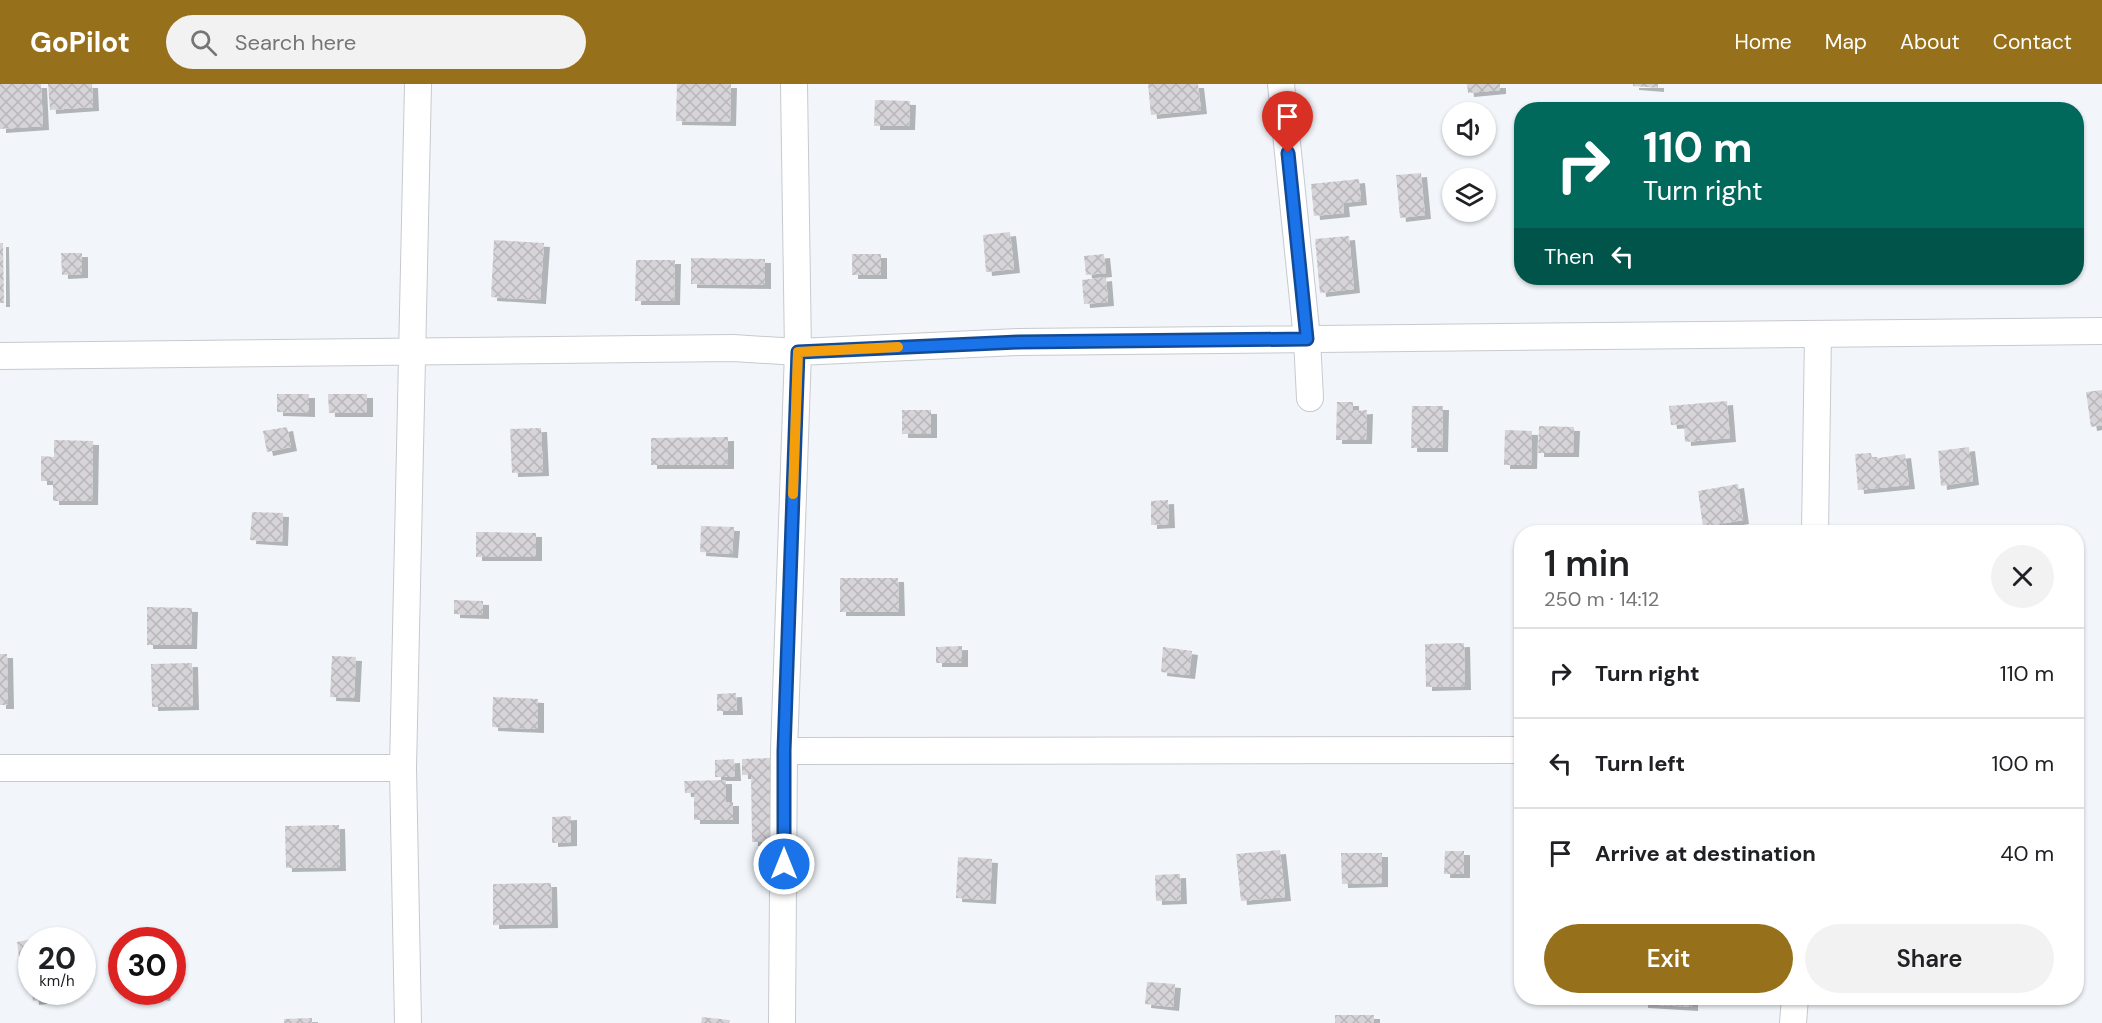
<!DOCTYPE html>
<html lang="en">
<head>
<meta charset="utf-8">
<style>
	body { margin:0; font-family:"DM Sans",sans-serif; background:#f2f2f2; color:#202124; height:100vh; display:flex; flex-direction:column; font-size:22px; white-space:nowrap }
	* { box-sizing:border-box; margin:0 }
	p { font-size:20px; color:#757577 }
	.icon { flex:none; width:33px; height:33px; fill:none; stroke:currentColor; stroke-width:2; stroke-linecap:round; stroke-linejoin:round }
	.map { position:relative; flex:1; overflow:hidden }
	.panel { position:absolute; left:1514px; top:441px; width:570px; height:480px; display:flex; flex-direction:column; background:#fff; border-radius:24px; box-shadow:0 2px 4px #0004 }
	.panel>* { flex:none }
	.hud { position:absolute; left:1514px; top:18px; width:570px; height:183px; border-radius:24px; box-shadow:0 2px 4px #0004; background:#00695c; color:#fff; overflow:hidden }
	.fabs { position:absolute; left:1442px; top:18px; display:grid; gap:12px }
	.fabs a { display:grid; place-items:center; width:54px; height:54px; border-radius:50%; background:#fff; box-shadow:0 2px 4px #0004; font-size:30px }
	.speed { position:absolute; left:18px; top:843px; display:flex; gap:12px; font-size:30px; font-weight:700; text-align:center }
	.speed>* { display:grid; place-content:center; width:78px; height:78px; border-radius:50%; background:#fff; box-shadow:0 2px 4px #0004; line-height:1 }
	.speed small { font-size:15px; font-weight:400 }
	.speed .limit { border:9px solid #d22; background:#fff; color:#111 }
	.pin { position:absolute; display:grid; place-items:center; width:51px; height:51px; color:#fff; margin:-62px -26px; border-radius:50% 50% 50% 0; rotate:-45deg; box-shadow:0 0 6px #0007 }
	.pin .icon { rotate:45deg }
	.me { position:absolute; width:66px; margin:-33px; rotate:0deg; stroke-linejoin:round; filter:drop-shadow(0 0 4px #0008) }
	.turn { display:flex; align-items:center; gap:21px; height:126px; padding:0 30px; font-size:27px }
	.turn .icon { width:78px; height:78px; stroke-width:2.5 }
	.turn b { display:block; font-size:42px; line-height:51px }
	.then { display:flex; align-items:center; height:57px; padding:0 30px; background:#0003; gap:12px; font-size:22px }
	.round { display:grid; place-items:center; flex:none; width:63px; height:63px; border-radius:32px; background:#f2f2f2 }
	.overview { display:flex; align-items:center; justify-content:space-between; height:102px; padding:0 30px }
	h1 { font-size:36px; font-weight:600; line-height:45px }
	.button { display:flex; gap:12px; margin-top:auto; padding:12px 30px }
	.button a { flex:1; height:69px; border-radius:36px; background:#96701a; color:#fff; font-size:24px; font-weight:600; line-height:69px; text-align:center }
	.button a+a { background:#f2f2f2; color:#202124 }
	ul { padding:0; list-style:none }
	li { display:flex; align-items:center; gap:18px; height:90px; padding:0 30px; border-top:2px solid #e0e0e0 }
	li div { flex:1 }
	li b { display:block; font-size:22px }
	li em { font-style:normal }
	header { display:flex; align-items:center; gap:36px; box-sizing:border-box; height:84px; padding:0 30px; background:#96701a; color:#fff }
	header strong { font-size:28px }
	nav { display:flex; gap:33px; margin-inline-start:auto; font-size:21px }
	.search { width:420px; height:54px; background:#f2f2f2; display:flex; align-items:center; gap:15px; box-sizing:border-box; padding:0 21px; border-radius:33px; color:#757577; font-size:22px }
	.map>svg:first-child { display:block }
	.building { fill:url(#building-cross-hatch); filter:url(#shadow) }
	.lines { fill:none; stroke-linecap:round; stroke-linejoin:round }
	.minor-casing { stroke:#c6cace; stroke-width:28 }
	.minor { stroke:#fff; stroke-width:26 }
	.route-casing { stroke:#114b97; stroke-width:15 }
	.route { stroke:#1a73e8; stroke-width:10 }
	.slow { stroke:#f59e0b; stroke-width:10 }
</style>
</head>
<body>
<header>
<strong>GoPilot</strong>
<div class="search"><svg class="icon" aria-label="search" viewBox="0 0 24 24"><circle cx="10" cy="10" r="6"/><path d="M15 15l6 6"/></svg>Search here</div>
<nav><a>Home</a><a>Map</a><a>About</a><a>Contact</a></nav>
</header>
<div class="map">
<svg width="2102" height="939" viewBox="0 0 2102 939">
	<defs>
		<pattern id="building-cross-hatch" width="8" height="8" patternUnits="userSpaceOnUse" patternTransform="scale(1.5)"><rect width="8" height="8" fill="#d7d4d9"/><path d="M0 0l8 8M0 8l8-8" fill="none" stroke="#b9b6ba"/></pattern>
		<filter id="shadow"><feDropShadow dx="6" dy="4" stdDeviation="0" flood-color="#0004"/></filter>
	</defs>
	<rect width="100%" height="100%" fill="#f2f6fa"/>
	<path class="building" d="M0 0H41L43 42 0 45Z
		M48 0H92L93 23 50 26Z
		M677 0H731L730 38 676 37Z
		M1148 0H1198L1201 26 1151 31Z
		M1467 0H1500V6L1468 9Z
		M1633 0H1658V4L1633 2Z
		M875 16 910 17 909 42H874Z
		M1421 89 1425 131 1400 134 1396 91Z
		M1359 95 1361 117 1343 119 1344 129 1314 132 1311 100Z
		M1010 148 1014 185 986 188 983 151Z
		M1349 152 1354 205 1320 209 1315 155Z
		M494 156 544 159 540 216 491 213Z
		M0 159H3L4 219H0Z
		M61 169H82V190L62 191Z
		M852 170H881V191H852Z
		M1104 170 1106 189 1086 191 1084 172Z
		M691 174 765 175V201L691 200Z
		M636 176H675L674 217H635Z
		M1106 193 1108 218 1084 220 1082 196Z
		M1691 194H1713V195L1691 197Z
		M2102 306V341L2091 343 2086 308Z
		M277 310H309V329L277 328Z
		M328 310H367V329H329Z
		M1727 317 1730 354 1685 358 1684 340 1671 341 1669 322Z
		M1337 318H1353V327L1367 326 1366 356H1336Z
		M1412 322H1443L1442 364H1411Z
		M902 326H931V350H902Z
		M1539 342 1574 343 1573 369H1538Z
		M287 343 291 363 267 368 263 347Z
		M541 344 543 388 512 389 510 345Z
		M1505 346 1532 347 1531 381H1504Z
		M728 353V381H651V354Z
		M54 356 93 357 92 417H53V397H41V372L54 373Z
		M1969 363 1973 397 1941 402 1938 367Z
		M1871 369 1872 375 1905 370 1909 401 1858 406 1855 370Z
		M1738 400 1743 436 1703 443 1698 407Z
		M1168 416 1169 440 1151 441V417Z
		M252 428 283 429 282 458 250 456Z
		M701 442 734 443 732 470 700 468Z
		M476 448 536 449V473H476Z
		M840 494H898L899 528H840Z
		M454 516 483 517V531L454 530Z
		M147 523 192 524 191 561H147Z
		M1464 559 1465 602 1426 603 1425 560Z
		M962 562V579H936V563Z
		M1163 563 1192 567 1189 591 1161 588Z
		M0 570H7L8 621H0Z
		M332 572 356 573 354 614 330 613Z
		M192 579 193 622 152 623 151 580Z
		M736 609 737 627H717V610Z
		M493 613 538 615V645L492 643Z
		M773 674 775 757 752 758 751 691H742V675Z
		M734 675 735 693H715V676Z
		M726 696V718H733V736H694V709H685L684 697Z
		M571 732V758L552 759V733Z
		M339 741 340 783 286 784 285 742Z
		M1280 766 1285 813 1241 817 1236 770Z
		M1445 767H1464V790H1444Z
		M1341 769H1382V799L1342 800Z
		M958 773 992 775 990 816 956 814Z
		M1180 790 1181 816 1156 817 1155 791Z
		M551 799 552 840 493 841V800Z
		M32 855V871L19 873 17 858Z
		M1147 898 1175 900 1173 923 1145 920Z
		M32 908H57L58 914 33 917Z
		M143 908H165L164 913 142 910Z
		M1642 914H1692V923L1642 920Z
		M1335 931H1374V939H1335Z
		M702 933 730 936 729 939H701Z
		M312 934V939H284V935Z"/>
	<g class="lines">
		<defs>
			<path id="minor" d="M1281 0 1307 255 1310 314
				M0 272 733 264 798 268 1019 258 2102 247
				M1815 448 1818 250
				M784 667 1521 666
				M0 684H403
				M408 939 403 684 418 0
				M782 939 784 667 798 268 794 0
				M1793 939 1795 914"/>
		</defs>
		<use href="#minor" class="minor-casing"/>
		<use href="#minor" class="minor"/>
	</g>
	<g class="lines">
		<defs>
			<path id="route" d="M784 780V667L798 268 1019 258 1307 255 1288 69"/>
		</defs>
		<use href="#route" class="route-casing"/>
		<use href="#route" class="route"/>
		<path class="slow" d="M793 410 798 268 898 263"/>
	</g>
</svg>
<div class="fabs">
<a><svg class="icon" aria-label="sound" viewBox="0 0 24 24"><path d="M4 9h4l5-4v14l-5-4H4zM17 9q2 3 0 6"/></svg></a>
<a><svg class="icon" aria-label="layers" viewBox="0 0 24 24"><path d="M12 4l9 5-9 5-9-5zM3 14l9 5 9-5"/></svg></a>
</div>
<div class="speed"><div>20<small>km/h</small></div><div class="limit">30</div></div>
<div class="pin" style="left:1288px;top:69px;background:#d93025"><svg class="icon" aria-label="arrive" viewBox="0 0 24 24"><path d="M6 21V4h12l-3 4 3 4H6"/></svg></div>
<svg class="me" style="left:784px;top:780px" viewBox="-20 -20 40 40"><circle r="17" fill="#1a73e8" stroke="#fff" stroke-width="3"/><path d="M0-11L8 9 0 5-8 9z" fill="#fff"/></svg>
<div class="hud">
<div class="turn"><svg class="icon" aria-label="right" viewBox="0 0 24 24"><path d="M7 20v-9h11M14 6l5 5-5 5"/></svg><div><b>110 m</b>Turn right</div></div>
<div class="then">Then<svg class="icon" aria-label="left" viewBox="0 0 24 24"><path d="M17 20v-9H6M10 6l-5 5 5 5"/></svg></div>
</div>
<section class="panel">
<div class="overview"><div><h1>1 min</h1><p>250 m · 14:12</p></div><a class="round"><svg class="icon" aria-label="close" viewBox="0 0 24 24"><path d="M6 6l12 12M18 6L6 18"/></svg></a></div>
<ul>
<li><svg class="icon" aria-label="right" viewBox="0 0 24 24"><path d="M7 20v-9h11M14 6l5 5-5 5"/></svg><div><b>Turn right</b></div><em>110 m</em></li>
<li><svg class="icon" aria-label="left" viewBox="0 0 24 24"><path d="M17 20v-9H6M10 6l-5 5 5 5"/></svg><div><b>Turn left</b></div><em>100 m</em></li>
<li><svg class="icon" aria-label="arrive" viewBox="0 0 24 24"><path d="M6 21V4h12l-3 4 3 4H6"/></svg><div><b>Arrive at destination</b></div><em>40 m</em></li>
</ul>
<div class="button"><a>Exit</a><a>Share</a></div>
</section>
</div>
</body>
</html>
